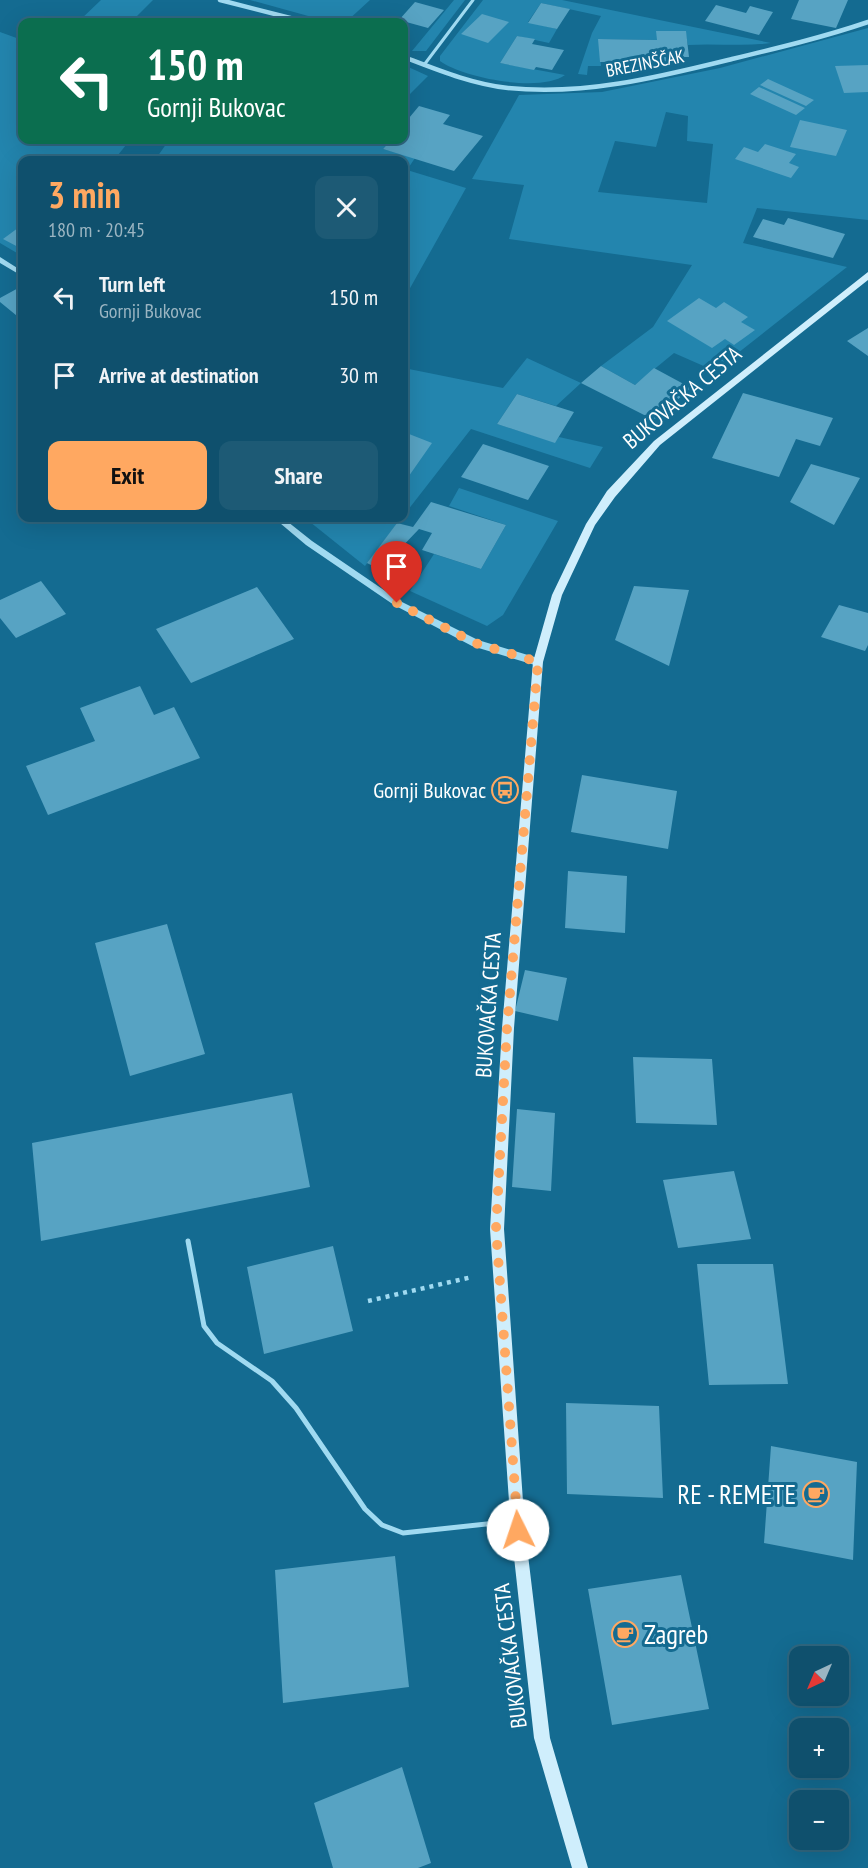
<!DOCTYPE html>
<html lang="en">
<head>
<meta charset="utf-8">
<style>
	body { margin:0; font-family:"PT Sans Narrow",sans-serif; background:#1d5a75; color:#f1f3f6; height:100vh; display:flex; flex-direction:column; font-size:22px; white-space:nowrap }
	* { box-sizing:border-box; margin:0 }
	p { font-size:20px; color:#9bb5c2 }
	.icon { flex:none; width:33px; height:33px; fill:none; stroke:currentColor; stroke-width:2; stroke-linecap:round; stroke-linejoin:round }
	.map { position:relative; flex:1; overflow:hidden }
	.panel { position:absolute; left:18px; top:156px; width:390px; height:366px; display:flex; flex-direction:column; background:#0f506d; border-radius:12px; box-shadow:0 6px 24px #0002,0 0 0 2px #2f6780 }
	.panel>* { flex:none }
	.top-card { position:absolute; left:18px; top:18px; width:390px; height:126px; border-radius:12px; box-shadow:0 6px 24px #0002,0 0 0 2px #2f6780; background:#0b6e4f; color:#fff; overflow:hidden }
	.needle { width:39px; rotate:224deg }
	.tools { position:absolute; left:789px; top:1646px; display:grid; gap:12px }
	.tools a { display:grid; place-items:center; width:60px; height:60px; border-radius:12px; background:#0f506d; box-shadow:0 6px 24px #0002,0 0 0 2px #2f6780; font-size:30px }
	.pin { position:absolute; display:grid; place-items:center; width:51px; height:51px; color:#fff; margin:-62px -26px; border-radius:50% 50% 50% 0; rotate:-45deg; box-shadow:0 0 6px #0007 }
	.pin .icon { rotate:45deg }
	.me { position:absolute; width:66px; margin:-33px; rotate:356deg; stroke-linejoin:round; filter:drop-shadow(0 0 4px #0008) }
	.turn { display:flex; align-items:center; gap:21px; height:126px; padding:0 30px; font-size:27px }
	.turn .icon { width:78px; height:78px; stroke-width:2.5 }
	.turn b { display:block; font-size:42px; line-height:51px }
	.round { display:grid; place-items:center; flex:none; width:63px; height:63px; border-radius:12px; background:#1d5a75 }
	.head { display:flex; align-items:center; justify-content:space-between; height:102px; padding:0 30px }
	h1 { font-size:36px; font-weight:600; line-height:45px; color:#ffa861 }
	.button { display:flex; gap:12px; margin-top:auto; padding:12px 30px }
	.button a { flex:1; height:69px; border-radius:12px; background:#ffa861; color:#111; font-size:24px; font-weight:600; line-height:69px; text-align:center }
	.button a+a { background:#1d5a75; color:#f1f3f6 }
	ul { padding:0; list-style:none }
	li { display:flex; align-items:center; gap:18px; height:78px; padding:0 30px }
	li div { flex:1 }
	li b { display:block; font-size:22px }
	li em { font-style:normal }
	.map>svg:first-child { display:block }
	.green { fill:#2385ae; fill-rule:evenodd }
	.building { fill:#57a3c3 }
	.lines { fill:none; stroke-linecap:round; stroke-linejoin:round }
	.path { stroke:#a0daf1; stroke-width:4.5; stroke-dasharray:4 5; stroke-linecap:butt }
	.service-far1 { stroke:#a0daf1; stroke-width:3 }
	.service { stroke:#a0daf1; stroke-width:5 }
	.minor { stroke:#a0daf1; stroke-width:4.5 }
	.tertiary { fill:#a0daf1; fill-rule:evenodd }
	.secondary { fill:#cfeefc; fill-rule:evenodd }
	.route { stroke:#ffa861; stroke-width:10; stroke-dasharray:0 18 }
	.labels { text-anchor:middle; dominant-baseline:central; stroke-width:6; stroke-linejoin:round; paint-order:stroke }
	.far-street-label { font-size:18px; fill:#fff; stroke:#146b91 }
	.street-label { font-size:22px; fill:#fff; stroke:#146b91 }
	.poi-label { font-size:22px; fill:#fff; stroke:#146b91; text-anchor:end }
	.near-poi-label { font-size:27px; fill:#fff; stroke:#146b91; text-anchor:end }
</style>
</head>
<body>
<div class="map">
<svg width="868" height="1868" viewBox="0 0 868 1868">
	<rect width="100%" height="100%" fill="#146b91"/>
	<path class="green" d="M101 0H153L131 22H78Z
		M250 0H370L346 22H330Z
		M454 0H465L426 51H412Z
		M483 0H562L771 43C743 47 716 43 688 45L685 31H657V40L599 39 601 66H588L587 75 578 74 592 33 601 16 541 3 528 22 557 29 549 43 517 36 500 63 565 75C541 93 463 78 440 61V56Z
		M868 28V220L757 208 743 243 847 267 715 371 674 353 635 385 601 366 653 327 692 265 509 239 524 185 472 179 519 95 602 92 720 68ZM666 112 688 116 687 141 713 144 707 203 598 192 615 141 656 147Z
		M0 32 22 40V140H130L114 160H22V256L0 243Z
		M404 65 428 76 404 100Z
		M169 140H391L383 149 415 158 407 170 466 188 404 299V160H155Z
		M527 358 581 383 556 406 517 394 497 424 555 442 559 437 603 447 590 468 471 429 404 515V368L503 388Z
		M459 488 558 521 503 615 487 626 410 591 434 554 481 569 506 525 449 506Z
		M305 518H401L365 566Z"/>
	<path class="building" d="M799 0H848L836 28 791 19Z
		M415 2 444 10 428 28 399 20Z
		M541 3 570 9 557 29 528 23Z
		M716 5 746 13 750 6 773 12 759 35 705 21Z
		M482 14 509 22 488 43 461 34Z
		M656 31H686L689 57H666V62H600L598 39 657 40Z
		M517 36 535 39 532 44 564 50 552 70 536 67 534 70 500 63Z
		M868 65V92L844 93 835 66Z
		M768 79 814 100 806 106 760 85Z
		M759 87 805 108 796 115 750 94Z
		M419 106 450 115 443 124 483 136 454 171 383 149 391 140H404V124Z
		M800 120 847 130 836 156 790 147Z
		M765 144 796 154 789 163 799 167 791 178 735 159 744 147 758 152Z
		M788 218 845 234 833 258 753 237 763 219 784 225Z
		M22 225V246L20 248 3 239Z
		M22 286V320L0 302V298Z
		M699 298 716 308 724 302 748 317 741 322 755 330 734 345 725 339 712 348 667 321Z
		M868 328V356L847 341Z
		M601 366 635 385 654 368 691 388 654 420 581 383Z
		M743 393 833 418 820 446 796 439 779 477 712 458Z
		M517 394 574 412 555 443 497 424Z
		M404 432 432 443 404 483Z
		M483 444 549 466 528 500 461 477Z
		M811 464 860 478 834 525 790 502Z
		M431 502 506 525 481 569 422 550 432 533 419 529 397 552 407 557 391 575 367 563 397 523 413 527Z
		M41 581 66 614 16 638 0 618V600Z
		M634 586 689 590 669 666 615 640Z
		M257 587 294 639 191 683 156 629Z
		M839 605 868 613V645L865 651 821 637Z
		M140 686 154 715 174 707 200 758 48 815 26 766 95 741 80 708Z
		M582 775 677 791 668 849 571 832Z
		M568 871 627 876 625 933 565 928Z
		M167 924 205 1054 130 1076 95 943Z
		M525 970 567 978 558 1021 515 1011Z
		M633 1057 712 1059 717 1125 636 1123Z
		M292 1093 310 1187 41 1241 32 1143Z
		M517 1109 555 1113 551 1191 512 1187Z
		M734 1171 751 1239 678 1248 663 1180Z
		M333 1246 353 1331 264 1354 247 1267Z
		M697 1264H773L788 1384 709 1385Z
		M566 1403 659 1406 663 1498 567 1494Z
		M771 1446 857 1462 853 1560 764 1543Z
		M395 1556 409 1687 283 1703 275 1570Z
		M681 1575 709 1709 612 1725 588 1589Z
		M402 1767 431 1863 418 1868H333L314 1803Z"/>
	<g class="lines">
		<path class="path" d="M368 1301 472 1277"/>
		<path class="service-far1" d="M424 65 473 0"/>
		<path class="service" d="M188 1241 204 1326 217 1343 272 1381 296 1408 365 1509 382 1525 403 1533 514 1521"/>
		<path class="minor" d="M220 0 306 22
			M404 57C438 70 472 84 508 88 584 96 659 77 732 59 778 48 824 37 868 22"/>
		<path class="tertiary" d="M0 257 22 271V276L0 263Z
			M274 518H283L312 541 400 601 478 640 541 659 543 662 541 665 538 666 472 646 394 605 306 545Z"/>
		<path class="secondary" d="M868 272V280L660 445 615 497 595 525 562 595 543 662 514 1028 504 1229 525 1530 550 1738 588 1868H572L534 1738 511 1530 490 1229 502 1028 533 662 552 595 586 524 607 491 654 441Z"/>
	</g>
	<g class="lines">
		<path class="route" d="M397 603 475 643 538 662 507 1028 496 1229 518 1530"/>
	</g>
	<defs>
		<symbol id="bus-ring" viewBox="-11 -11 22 22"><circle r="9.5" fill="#146b91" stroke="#ffa861" stroke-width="1.5"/><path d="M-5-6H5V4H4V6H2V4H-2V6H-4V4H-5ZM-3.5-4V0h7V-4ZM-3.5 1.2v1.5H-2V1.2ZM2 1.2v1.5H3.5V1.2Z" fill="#ffa861"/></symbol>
		<symbol id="cafe-ring" viewBox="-11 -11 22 22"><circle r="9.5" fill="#146b91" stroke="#ffa861" stroke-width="1.5"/><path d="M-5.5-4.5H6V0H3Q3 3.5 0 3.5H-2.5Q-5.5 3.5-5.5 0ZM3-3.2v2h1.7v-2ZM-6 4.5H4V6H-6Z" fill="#ffa861"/></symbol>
	</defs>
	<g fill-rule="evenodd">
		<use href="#bus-ring" x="490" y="775" width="30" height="30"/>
		<use href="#cafe-ring" x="801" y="1479" width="30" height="30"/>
		<use href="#cafe-ring" x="610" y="1619" width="30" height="30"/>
	</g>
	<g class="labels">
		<g class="far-street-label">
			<text transform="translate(645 63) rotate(-11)">BREZINŠČAK</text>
		</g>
		<g class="street-label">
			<text transform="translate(682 397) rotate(-40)">BUKOVAČKA CESTA</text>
			<text transform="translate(488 1005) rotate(-86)">BUKOVAČKA CESTA</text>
			<text transform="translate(510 1656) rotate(-97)">BUKOVAČKA CESTA</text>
		</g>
		<g class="poi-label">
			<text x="486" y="790">Gornji Bukovac</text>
		</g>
		<g class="near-poi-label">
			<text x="796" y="1494">RE - REMETE</text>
			<text x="644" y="1634" text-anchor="start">Zagreb</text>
		</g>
	</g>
</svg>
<div class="tools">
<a><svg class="needle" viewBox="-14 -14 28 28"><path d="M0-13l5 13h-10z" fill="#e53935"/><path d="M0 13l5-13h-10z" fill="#9bb5c2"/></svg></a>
<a>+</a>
<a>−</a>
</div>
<div class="pin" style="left:397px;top:603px;background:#d93025"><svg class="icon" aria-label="arrive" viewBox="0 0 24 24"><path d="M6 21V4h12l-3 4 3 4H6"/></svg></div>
<svg class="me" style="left:518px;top:1530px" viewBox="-20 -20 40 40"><circle r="19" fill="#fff"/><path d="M0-13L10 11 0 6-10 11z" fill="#ffa861"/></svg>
<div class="top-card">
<div class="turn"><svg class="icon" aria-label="left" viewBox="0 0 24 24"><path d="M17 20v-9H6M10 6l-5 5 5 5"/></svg><div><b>150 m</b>Gornji Bukovac</div></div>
</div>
<section class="panel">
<div class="head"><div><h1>3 min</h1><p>180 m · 20:45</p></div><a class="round"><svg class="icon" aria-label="close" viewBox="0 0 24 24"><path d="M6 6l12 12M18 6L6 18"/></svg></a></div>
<ul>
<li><svg class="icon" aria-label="left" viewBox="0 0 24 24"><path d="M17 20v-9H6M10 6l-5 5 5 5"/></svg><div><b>Turn left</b><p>Gornji Bukovac</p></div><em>150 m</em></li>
<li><svg class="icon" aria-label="arrive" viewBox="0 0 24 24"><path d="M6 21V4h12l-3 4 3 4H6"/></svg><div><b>Arrive at destination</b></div><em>30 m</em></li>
</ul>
<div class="button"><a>Exit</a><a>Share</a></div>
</section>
</div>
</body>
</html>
